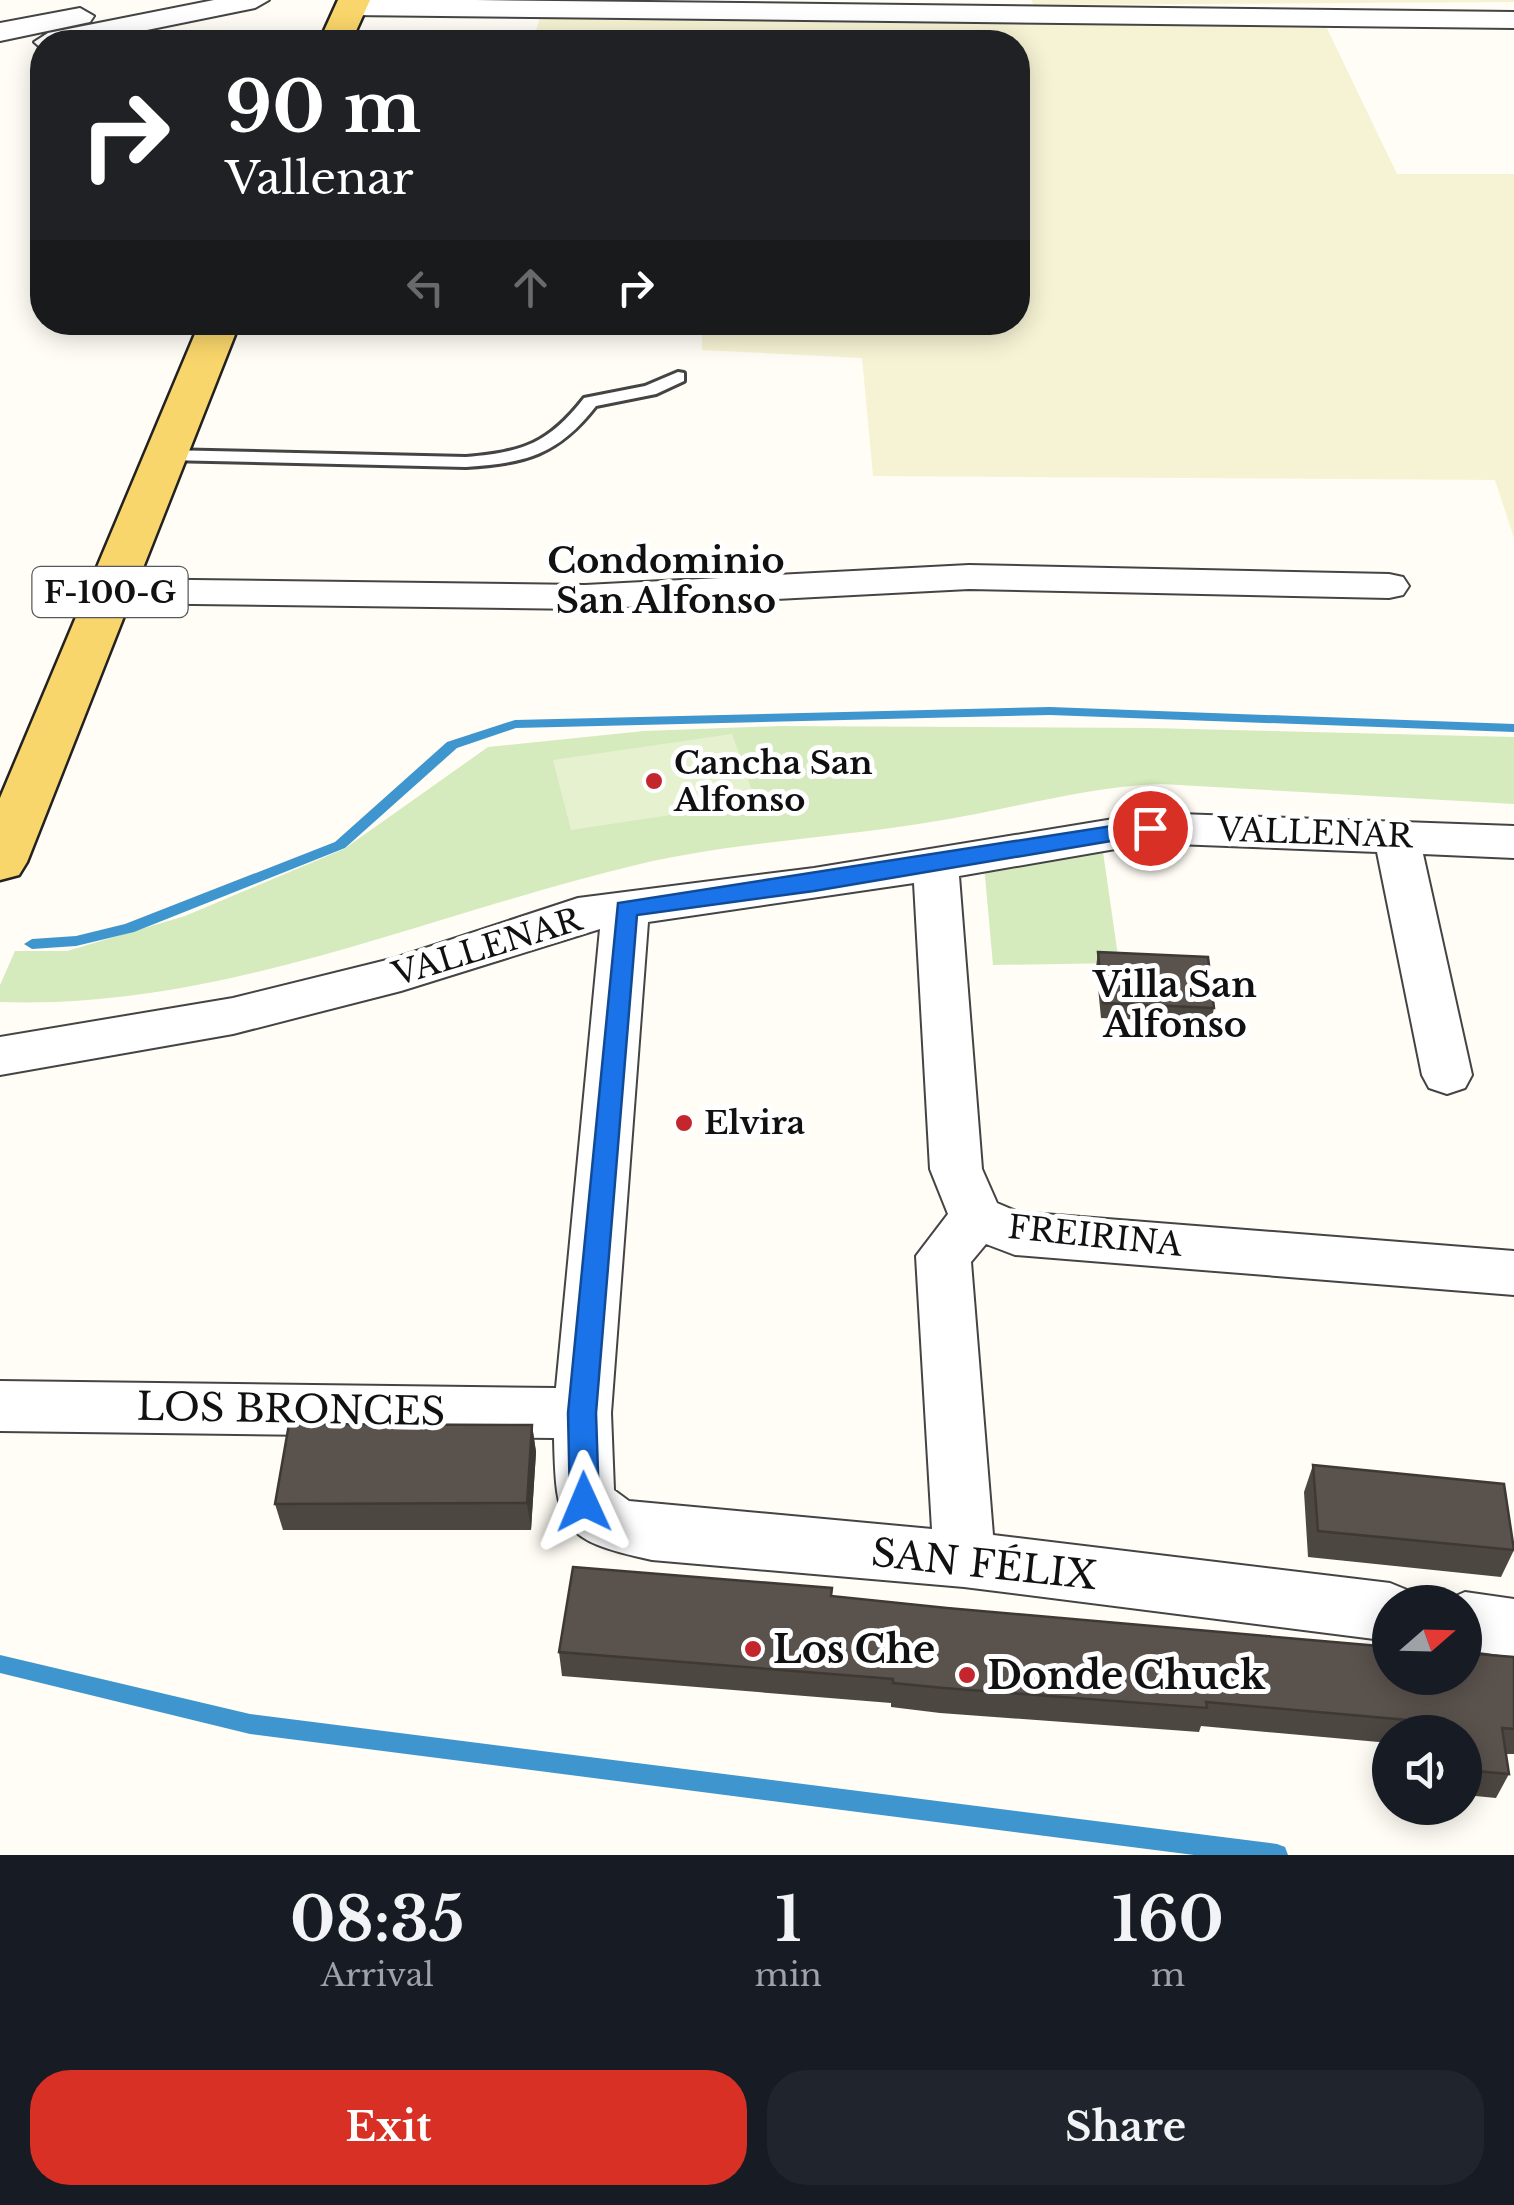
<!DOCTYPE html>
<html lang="en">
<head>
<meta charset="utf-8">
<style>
	body { margin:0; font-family:"Libre Baskerville",serif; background:#20242c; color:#f1f3f6; height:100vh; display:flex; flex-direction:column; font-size:38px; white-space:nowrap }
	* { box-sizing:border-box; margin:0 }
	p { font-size:32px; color:#9ea1a6 }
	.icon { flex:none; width:55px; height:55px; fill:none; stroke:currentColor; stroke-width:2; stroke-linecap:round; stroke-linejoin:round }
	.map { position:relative; height:1855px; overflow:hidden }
	.side { display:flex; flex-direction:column; background:#171b24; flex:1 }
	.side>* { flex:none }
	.hud { position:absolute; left:30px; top:30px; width:1000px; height:305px; border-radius:40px; box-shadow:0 5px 25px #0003; background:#202124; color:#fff; overflow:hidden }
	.needle { width:65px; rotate:70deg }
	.tools { position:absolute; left:1372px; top:1585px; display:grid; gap:20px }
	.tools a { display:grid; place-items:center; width:110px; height:110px; border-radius:50%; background:#171b24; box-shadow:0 5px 25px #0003; font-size:50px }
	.pin { position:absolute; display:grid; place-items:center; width:85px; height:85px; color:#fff; margin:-42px; border:5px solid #fff; border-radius:50%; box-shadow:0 2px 10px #0007 }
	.me { position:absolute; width:110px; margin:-55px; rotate:359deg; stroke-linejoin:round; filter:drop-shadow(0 0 8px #0008) }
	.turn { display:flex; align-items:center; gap:35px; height:210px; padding:0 30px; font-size:45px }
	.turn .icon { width:130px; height:130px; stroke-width:2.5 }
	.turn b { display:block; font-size:70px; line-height:85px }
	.lanes { display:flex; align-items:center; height:95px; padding:0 30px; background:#0003; justify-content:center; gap:50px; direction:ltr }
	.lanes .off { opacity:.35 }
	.eta { display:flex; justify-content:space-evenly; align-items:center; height:170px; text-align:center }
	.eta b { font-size:60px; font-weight:800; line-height:70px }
	.button { display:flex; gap:20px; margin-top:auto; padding:20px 30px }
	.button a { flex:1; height:115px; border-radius:40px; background:#d93025; color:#fff; font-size:40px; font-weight:800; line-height:115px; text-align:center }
	.button a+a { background:#20242c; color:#f1f3f6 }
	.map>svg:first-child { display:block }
	.farmland { fill:#f6f3d4 }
	.green { fill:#d5ebbd }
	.pitch { fill:#e6f2cf }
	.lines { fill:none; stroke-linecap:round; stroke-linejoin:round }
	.stream { fill:#3f96cf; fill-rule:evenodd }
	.lane-casing { stroke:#444; stroke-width:6 }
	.street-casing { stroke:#444; stroke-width:4 }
	.primary-casing { stroke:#222; stroke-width:5 }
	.lane { fill:#fff; fill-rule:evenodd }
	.street { fill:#fff; fill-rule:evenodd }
	.primary { fill:#f9d66b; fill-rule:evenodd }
	.wall { fill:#4d4742 }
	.shaded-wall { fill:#3f3936 }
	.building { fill:#5a524d; stroke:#3f3936; stroke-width:2.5 }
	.route { fill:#1a73e8; stroke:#114b97; stroke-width:2.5 }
	.poi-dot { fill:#c4262e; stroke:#fff; stroke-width:4 }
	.labels { text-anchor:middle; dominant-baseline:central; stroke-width:10; stroke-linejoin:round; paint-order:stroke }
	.shield { fill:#fff; stroke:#585858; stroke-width:2.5 }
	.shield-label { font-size:30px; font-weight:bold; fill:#111 }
	.poi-label { font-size:32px; font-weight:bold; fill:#111; stroke:#fff; text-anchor:start }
	.street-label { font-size:32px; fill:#111; stroke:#fff }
	.neighbourhood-label { font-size:35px; font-weight:bold; fill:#111; stroke:#fff }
	.near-street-label { font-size:38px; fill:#111; stroke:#fff }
	.near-poi-label { font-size:38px; font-weight:bold; fill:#111; stroke:#fff; text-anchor:start }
</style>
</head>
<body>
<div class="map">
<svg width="1514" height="1855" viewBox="0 0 1514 1855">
	<rect width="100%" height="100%" fill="#fffdf5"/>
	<path class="farmland" d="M1032 0H1514V2L1033 5Z
		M541 15 1324 22 1397 174H1514V538L1495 480 873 476 862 358 702 350V323L1018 322V42H532Z"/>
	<path class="green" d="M779 726 1150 728 1514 737V804L1161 784C1082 787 1009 810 931 822 835 838 734 842 640 864 428 914 222 1010 0 1002V985L15 951H67L185 916 344 849 488 747 644 731Z
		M1100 831 1119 963 993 965 983 854Z"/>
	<path class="pitch" d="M732 734 756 802 571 830 553 760Z"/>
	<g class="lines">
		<path class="stream" d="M1050 707 1514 724V732L1050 715 516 728 457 748 345 848 134 932 76 946 32 949 24 944 32 939 76 936 125 924 335 842 447 742 515 720Z
			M0 1655 250 1714 1277 1844 1285 1847 1288 1855H1194L250 1734 0 1673Z"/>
		<defs>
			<path id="lane" d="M678 372 684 373V381L656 394 596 406C558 455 526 463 466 467L166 460 157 455 166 450 466 457C523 452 548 444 584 398L645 386Z"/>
			<path id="street" d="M214 0H269L255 8 88 42H42V49L34 42 48 33Z
				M475 0 1514 12V28L350 15 336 7 344 0Z
				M80 8 94 16 90 22 0 41V23Z
				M969 565 1389 574 1403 577 1409 586 1403 595 1389 598 969 589 585 609 110 603 96 600 90 591 96 582 110 579 585 585Z
				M1150 813 1514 826V858L1423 854 1472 1075 1465 1088 1447 1094 1429 1088 1422 1075 1377 852 1150 843 959 876 982 1169 997 1203 1018 1212 1514 1251V1295L1015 1255 986 1244 971 1262 993 1535 1390 1583 1412 1592 1417 1602H1390V1641L964 1587 652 1560C560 1540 556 1528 554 1438L0 1431V1381L556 1388 600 929 401 991 233 1034 0 1075V1037L233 998 395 958 578 898 814 868ZM914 883 930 1169 948 1214 916 1256 932 1529 629 1501 614 1490 611 1413 648 922Z
				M1465 1592 1514 1599V1657L1465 1650V1602H1442Z"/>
			<path id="primary" d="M338 0H370L351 42H319Z
				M200 322H240L27 862 19 875 0 880V798Z"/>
		</defs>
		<use href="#lane" class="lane-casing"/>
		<use href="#street" class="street-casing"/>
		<use href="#primary" class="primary-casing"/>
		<use href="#lane" class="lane"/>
		<use href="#street" class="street"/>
		<use href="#primary" class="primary"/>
	</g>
	<path class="wall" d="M1098 952 1214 1008 1211 1023 1101 1018 1096 967Z
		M532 1425 536 1452 531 1530H283L275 1504Z
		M1313 1465 1514 1550 1501 1577 1308 1557 1304 1492Z
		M831 1596 947 1608 1514 1657V1754H1506L1509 1774 1496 1798 1465 1795V1732H1390V1743L1201 1726 1199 1732 940 1713 891 1707V1703L562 1676 559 1652Z"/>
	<path class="shaded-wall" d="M532 1425 536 1452 531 1530 527 1503Z"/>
	<path class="building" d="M1098 952 1208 957 1214 1008 1103 1003Z
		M289 1424 532 1425 527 1503 275 1504Z
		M1313 1465 1504 1484 1514 1550 1318 1531Z
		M573 1567 832 1588 831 1596 947 1608 1390 1647V1678H1465V1653L1514 1657V1729L1502 1728 1509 1774 1465 1770V1732H1453L1452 1724 1206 1702 1207 1708 944 1688 893 1683V1679L559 1652Z"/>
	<path class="route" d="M1150 820 1161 828 1158 833 814 891 637 915 596 1413 599 1502 595 1511 584 1515 574 1511 570 1502 568 1413 618 903Z"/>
	<g class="poi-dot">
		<circle cx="654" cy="781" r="10"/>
		<circle cx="684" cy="1123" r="10"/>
		<circle cx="753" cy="1649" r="10"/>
		<circle cx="967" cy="1675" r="10"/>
	</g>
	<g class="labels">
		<rect class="shield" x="32.5" y="567" width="155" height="50" rx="8"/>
		<g class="shield-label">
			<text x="110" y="592">F-100-G</text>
		</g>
		<g class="poi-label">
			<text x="674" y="763">Cancha San<tspan x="674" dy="37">Alfonso</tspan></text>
			<text x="704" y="1123">Elvira</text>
		</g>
		<g class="street-label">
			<text transform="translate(1315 833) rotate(2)">VALLENAR</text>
			<text transform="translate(487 947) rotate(-17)">VALLENAR</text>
			<text transform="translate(1095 1236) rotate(6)">FREIRINA</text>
		</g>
		<g class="neighbourhood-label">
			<text x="666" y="560">Condominio<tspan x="666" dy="40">San Alfonso</tspan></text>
			<text x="1175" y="984">Villa San<tspan x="1175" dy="40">Alfonso</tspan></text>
		</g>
		<g class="near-street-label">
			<text transform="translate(291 1409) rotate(1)">LOS BRONCES</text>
			<text transform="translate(984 1564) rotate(6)">SAN FÉLIX</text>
		</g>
		<g class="near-poi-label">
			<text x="773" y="1649">Los Che</text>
			<text x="987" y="1675">Donde Chuck</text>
		</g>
	</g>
</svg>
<div class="tools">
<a><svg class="needle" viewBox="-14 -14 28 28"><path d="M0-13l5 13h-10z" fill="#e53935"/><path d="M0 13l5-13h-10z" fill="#9ea1a6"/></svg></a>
<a><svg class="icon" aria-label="sound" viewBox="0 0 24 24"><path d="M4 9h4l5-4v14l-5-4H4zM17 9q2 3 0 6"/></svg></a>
</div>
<div class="pin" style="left:1150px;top:828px;background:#d93025"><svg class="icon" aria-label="arrive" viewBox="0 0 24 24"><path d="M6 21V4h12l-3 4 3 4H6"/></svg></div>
<svg class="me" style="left:584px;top:1502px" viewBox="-20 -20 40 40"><path d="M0-17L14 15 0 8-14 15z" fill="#1a73e8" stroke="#fff" stroke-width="4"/></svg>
<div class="hud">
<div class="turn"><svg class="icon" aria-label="right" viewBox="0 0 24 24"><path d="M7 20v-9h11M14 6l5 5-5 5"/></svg><div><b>90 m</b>Vallenar</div></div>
<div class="lanes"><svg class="icon off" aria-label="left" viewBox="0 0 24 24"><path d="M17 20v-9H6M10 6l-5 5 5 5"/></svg><svg class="icon off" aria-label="ahead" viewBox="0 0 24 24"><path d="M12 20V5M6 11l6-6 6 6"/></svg><svg class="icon" aria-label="right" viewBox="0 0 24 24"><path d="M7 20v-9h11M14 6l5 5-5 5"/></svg></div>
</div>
</div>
<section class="side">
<div class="eta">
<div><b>08:35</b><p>Arrival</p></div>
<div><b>1</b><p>min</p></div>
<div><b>160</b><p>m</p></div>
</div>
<div class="button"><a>Exit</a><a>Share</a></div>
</section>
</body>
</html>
